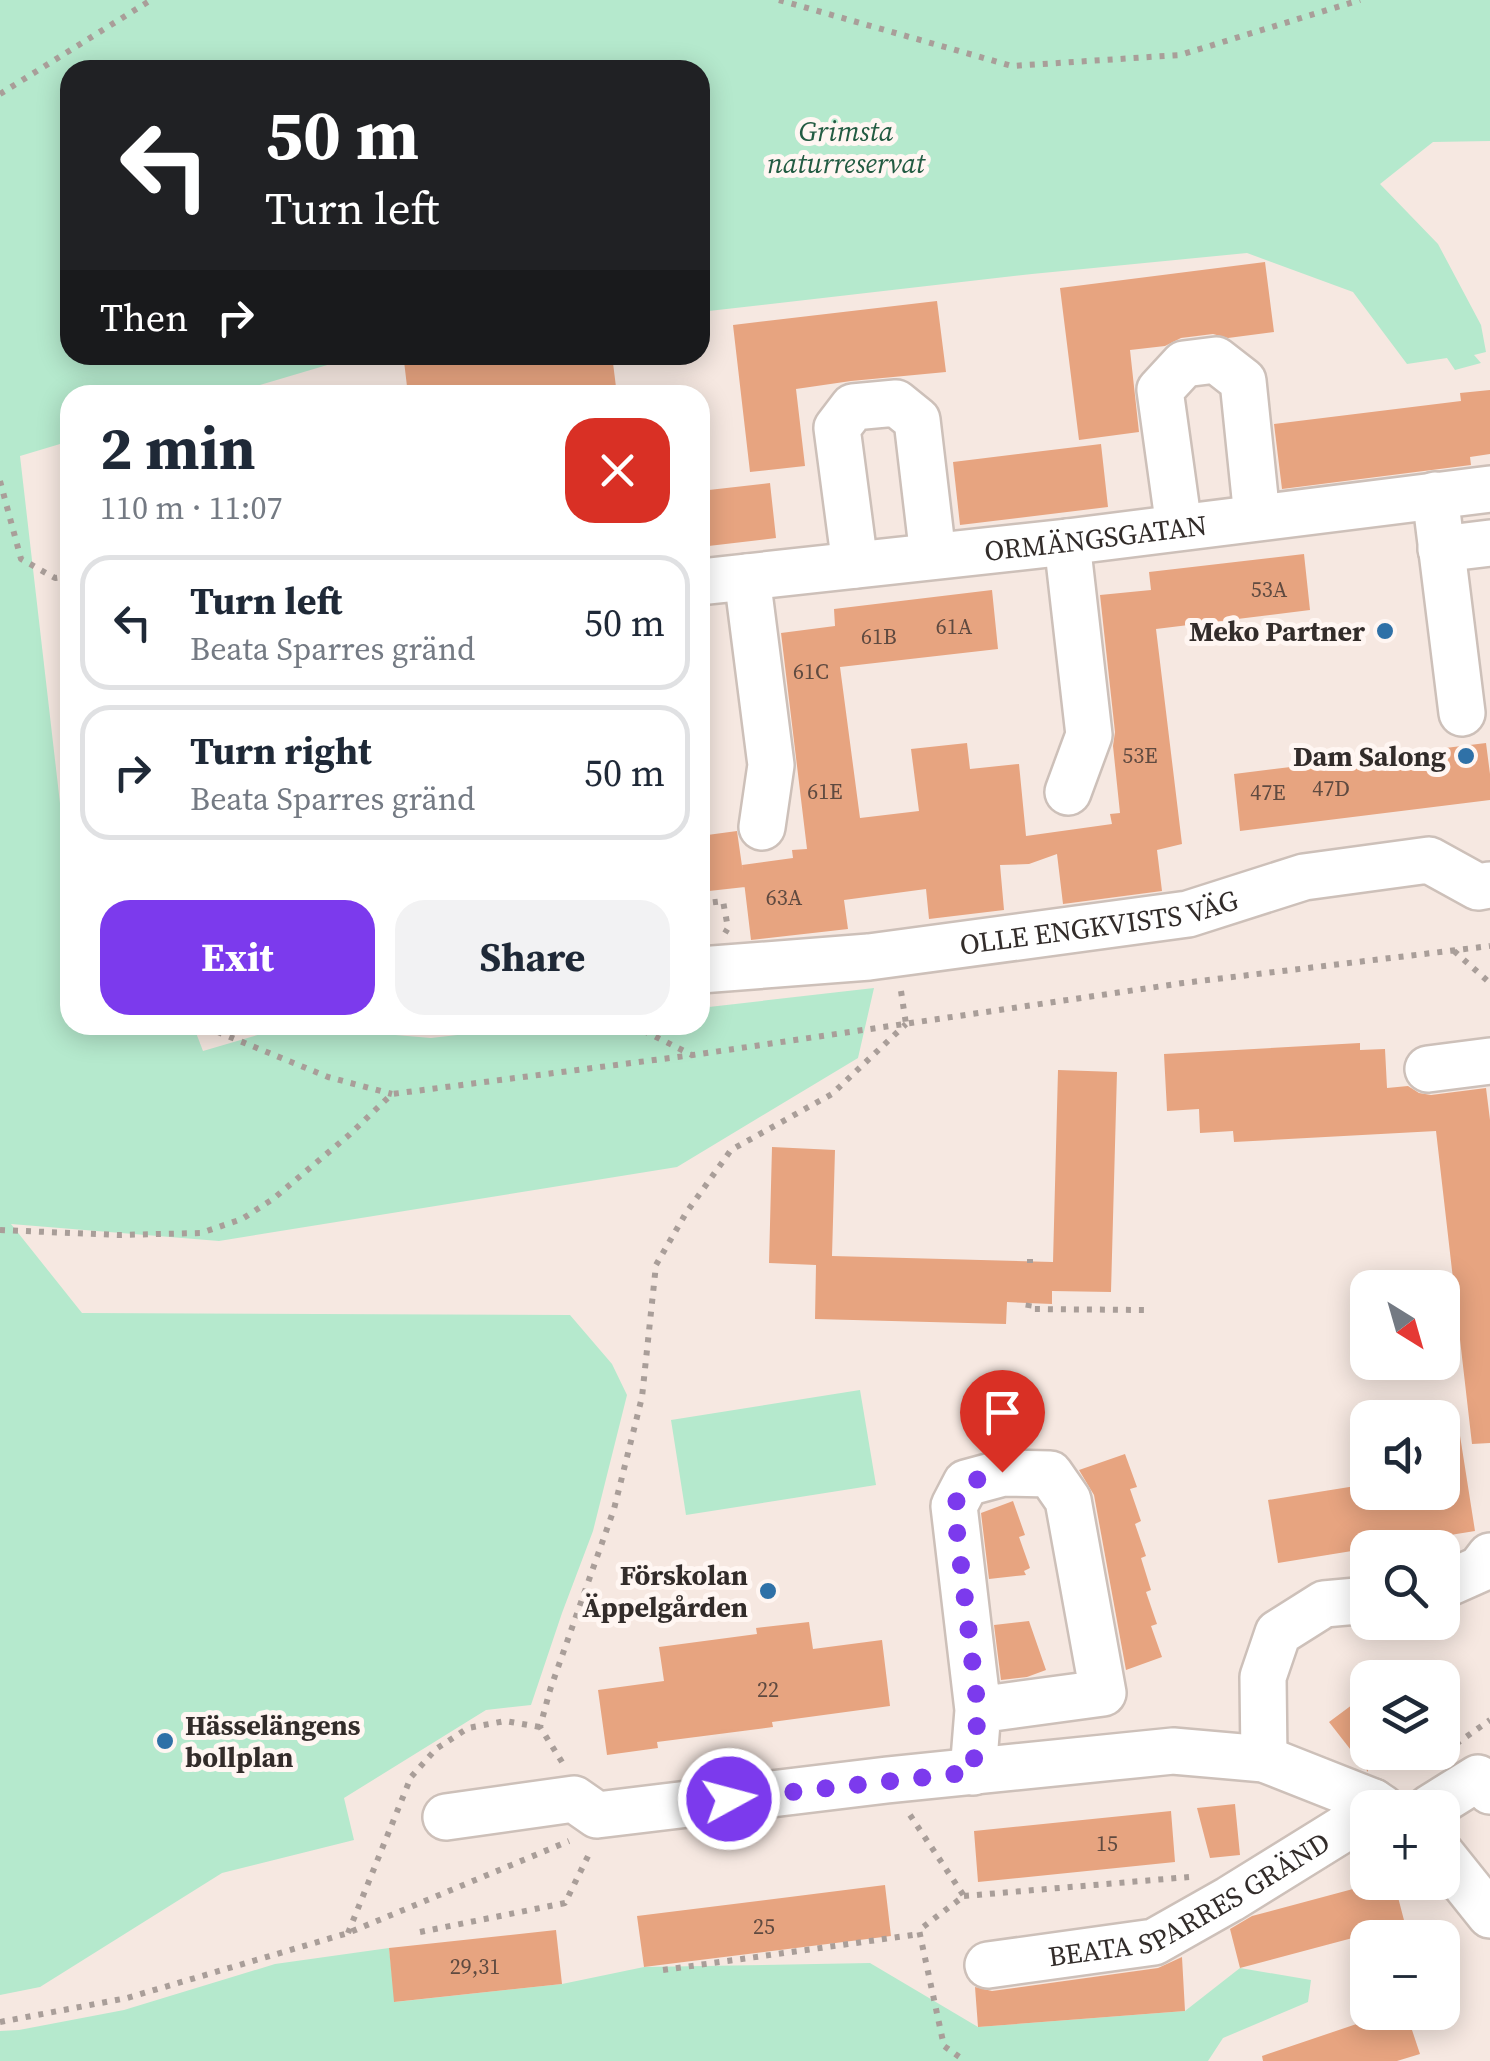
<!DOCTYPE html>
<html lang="en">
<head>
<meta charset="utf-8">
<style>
	body { margin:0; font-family:"Source Serif 4",serif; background:#f2f2f3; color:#1f2937; height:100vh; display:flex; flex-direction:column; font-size:38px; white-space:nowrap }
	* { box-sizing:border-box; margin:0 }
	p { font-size:32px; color:#747a83 }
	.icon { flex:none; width:55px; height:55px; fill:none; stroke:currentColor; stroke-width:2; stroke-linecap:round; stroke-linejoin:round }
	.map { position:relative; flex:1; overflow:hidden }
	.drawer { position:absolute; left:60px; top:385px; width:650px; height:650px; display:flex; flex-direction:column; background:#fff; border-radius:30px; box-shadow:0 5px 25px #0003 }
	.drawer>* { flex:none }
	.banner { position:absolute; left:60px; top:60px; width:650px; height:305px; border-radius:30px; box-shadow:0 5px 25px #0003; background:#202124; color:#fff; overflow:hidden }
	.needle { width:65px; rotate:143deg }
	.fabs { position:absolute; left:1350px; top:1270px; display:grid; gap:20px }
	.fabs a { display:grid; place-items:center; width:110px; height:110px; border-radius:20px; background:#fff; box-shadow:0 5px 25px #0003; font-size:50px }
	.pin { position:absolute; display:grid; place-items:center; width:85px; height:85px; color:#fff; margin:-102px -42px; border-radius:50% 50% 50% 0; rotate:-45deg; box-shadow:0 0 10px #0007 }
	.pin .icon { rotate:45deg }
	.me { position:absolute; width:110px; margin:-55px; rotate:83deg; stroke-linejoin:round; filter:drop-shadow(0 0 8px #0008) }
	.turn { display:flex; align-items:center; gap:35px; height:210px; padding:0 40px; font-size:45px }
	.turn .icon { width:130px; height:130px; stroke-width:2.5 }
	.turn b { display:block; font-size:70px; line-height:85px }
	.then { display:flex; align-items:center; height:95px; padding:0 40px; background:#0003; gap:20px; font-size:38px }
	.round { display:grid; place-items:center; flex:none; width:105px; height:105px; border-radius:30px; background:#f2f2f3 }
	.headline { display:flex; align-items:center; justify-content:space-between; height:170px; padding:0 40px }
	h1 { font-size:60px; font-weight:700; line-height:75px }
	.primary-button { display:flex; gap:20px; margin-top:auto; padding:20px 40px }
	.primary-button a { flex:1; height:115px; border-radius:30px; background:#7c3aed; color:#fff; font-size:40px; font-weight:700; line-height:115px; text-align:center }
	.primary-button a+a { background:#f2f2f3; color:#1f2937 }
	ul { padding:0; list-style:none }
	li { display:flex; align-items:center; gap:30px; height:135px; margin:0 20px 15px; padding:0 20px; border:5px solid #e0e1e3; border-radius:30px }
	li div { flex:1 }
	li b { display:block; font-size:38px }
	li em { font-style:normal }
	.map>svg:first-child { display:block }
	.green { fill:#b5e9cd }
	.building { fill:#e7a480 }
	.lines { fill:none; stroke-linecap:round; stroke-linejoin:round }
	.minor-casing { stroke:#cdc0b9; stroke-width:50 }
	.path { stroke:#a99e99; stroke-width:6; stroke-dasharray:5 8; stroke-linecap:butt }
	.minor { stroke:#fff; stroke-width:45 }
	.route { stroke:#7c3aed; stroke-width:18; stroke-dasharray:0 32.4 }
	.poi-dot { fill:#2f71a7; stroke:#fff6f2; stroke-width:4 }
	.labels { text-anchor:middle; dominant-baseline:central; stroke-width:10; stroke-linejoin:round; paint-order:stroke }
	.number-label { font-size:22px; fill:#5f4a40 }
	.park-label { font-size:28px; font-style:italic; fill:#225b42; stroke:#fff6f2 }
	.street-label { font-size:28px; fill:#322c2a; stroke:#fff6f2 }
	.poi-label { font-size:28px; font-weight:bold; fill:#322c2a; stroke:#fff6f2; text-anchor:end }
</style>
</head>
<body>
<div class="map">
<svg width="1490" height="2061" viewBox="0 0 1490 2061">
	<rect width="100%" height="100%" fill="#f6e8e1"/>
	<path class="green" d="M0 0H1490V141L1433 142 1380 184 1438 244 1481 325 1486 352 1474 355 1481 363 1455 370 1447 358 1407 364 1353 292 1247 253 1032 274 700 312V70H70V355H361L226 395H70V441L20 456 70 890V1025H193L203 1051 288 1026 431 1038 545 1025H700V1008L874 988 858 1058 677 1167 219 1241 11 1224 82 1313 570 1315 612 1364 627 1395 593 1531 562 1613 531 1705 486 1710 344 1798 354 1840 222 1873 40 1987 0 1995Z
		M860 1390 876 1485 686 1515 671 1420Z
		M389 1948 395 2002 562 1984 644 1967 870 1963 978 2027 1185 2011 1240 1968 1311 1980 1308 2002 1223 2038 1208 2061H0V2031L19 2030 124 2010 275 1964Z"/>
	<path class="building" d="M1265 262 1274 332 1228 338 1213 334 1181 338 1165 346 1130 350 1139 432 1079 440 1060 288Z
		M937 301 946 372 851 381 796 389 805 466 750 472 733 325Z
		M453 355H612L617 395H408L404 361Z
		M1490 390V454L1470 457 1471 465 1282 489 1274 424 1461 401 1460 393Z
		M1101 444 1108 507 960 525 953 462Z
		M770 483 776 538 700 547V491Z
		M1304 554 1310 610 1156 629 1182 844 1157 850 1162 891 1063 904 1057 854 1029 864 1000 865 1004 910 929 919 926 889 844 900 848 929 751 940 742 865 793 858 792 850 807 849 781 633 835 626 834 609 992 590 998 649 840 667 860 818 919 811 911 749 967 743 970 769 1019 764 1026 836 1112 824 1110 814 1120 813 1113 746 1115 732 1100 595 1151 590 1149 572Z
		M1486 743 1490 774V800L1240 831 1234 774Z
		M737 831 745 887 700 892V836Z
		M1360 1043V1050L1385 1049 1387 1088 1408 1086 1419 1093 1431 1095 1486 1088 1490 1120V1443L1472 1444 1436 1131 1234 1142 1233 1131 1200 1133 1199 1109 1167 1111 1164 1054Z
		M1058 1070 1117 1072 1111 1292 1052 1291V1304L1007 1302 1006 1324 815 1319 816 1265 769 1263 772 1147 835 1150 832 1256 1053 1262Z
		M1458 1423 1475 1531 1278 1563 1268 1500 1368 1484V1492H1442V1424Z
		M1125 1454 1137 1487 1130 1489 1141 1521 1135 1524 1146 1556 1141 1558 1151 1590 1146 1592 1157 1624 1151 1626 1162 1657 1126 1670 1094 1495 1079 1470Z
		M1013 1501 1025 1535 1019 1537 1030 1568 1024 1571 1026 1575 989 1579 981 1513Z
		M1029 1621 1046 1670 1027 1677 1001 1680 994 1625Z
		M809 1622 813 1649 882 1640 890 1706 772 1722 773 1727 657 1742 658 1748 607 1755 598 1690 664 1681 659 1647 757 1634 756 1628Z
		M1368 1693V1772L1329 1722Z
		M1235 1804 1240 1855 1210 1858 1197 1808Z
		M1171 1811 1175 1862 978 1882 974 1831Z
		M1379 1882H1394L1405 1924 1240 1968 1230 1929 1252 1916Z
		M885 1885 891 1936 644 1967 637 1916Z
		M556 1930 562 1984 394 2002 389 1948Z
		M1182 1957 1185 2011 978 2027 975 1987 992 1991 1158 1968Z
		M1392 2012H1406L1420 2054 1397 2061H1263L1262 2056Z"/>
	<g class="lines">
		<defs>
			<g id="minor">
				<path d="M1435 495 1462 713"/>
				<path d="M1179 527 1160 390 1184 364 1216 360 1243 381 1257 517"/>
				<path d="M1067 542 1089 735 1068 792"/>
				<path d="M1441 549 1490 543"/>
				<path d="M855 565 837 428 853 407 896 403 917 420 933 556"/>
				<path d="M747 577 771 765 762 827"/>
				<path id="s1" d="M700 582 1067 542 1490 489"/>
				<path id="s2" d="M700 970 869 957 1188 914 1304 877 1429 860 1478 887 1490 885"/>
				<path d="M1428 1069 1490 1061"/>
				<path d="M1442 1586 1480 1569 1490 1556"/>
				<path d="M1264 1759 1263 1677 1278 1633 1324 1604 1368 1600"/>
				<path d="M973 1772 978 1710 1103 1693 1068 1500 1050 1474 1003 1473 966 1483 954 1506 978 1710"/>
				<path d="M1430 1808 1478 1778 1490 1791"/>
				<path d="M446 1817 574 1799 597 1815 887 1780 1173 1751 1264 1759 1373 1802 1382 1808"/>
				<path d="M1442 1855 1490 1915"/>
				<path id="s3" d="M988 1965 1154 1942 1230 1899 1343 1829 1373 1802"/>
			</g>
		</defs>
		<use href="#minor" class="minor-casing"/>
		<path class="path" d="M779 0 1012 66 1180 55 1360 0
			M0 94 151 0
			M0 481 21 559 55 578 70 576
			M700 904 723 901 728 928 725 933
			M1454 951 1490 983
			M901 991 906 1024
			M208 1025V1028L328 1077 392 1094
			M632 1025 692 1055
			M0 1230 119 1235 201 1233 242 1219 273 1199 349 1135 392 1094 693 1055 1183 983 1490 946
			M1030 1263V1259
			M1029 1303 1028 1309 1145 1310
			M1456 1744 1490 1720
			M562 1762 540 1727 550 1690 614 1509 642 1397 656 1265 686 1213 731 1150 832 1094 906 1024
			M910 1815 964 1896 919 1930 944 2046 965 2061
			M964 1896 1189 1877
			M420 1932 565 1903 591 1850
			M348 1933 411 1777 436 1749 468 1728 505 1721 540 1727
			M663 1970 920 1934
			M0 2022 127 1998 348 1933 569 1841"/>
		<use href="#minor" class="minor"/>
	</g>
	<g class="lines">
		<path class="route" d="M729 1799 973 1772 978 1710 954 1506 966 1483 1002 1472"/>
	</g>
	<g class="poi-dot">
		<circle cx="1385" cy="631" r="10"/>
		<circle cx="1466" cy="756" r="10"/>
		<circle cx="768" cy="1591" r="10"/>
		<circle cx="165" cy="1741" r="10"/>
	</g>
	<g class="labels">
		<g class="number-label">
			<text x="1269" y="589">53A</text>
			<text x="954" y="626">61A</text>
			<text x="879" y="636">61B</text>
			<text x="811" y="671">61C</text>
			<text x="1140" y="755">53E</text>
			<text x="1331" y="788">47D</text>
			<text x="825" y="791">61E</text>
			<text x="1268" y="792">47E</text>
			<text x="784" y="897">63A</text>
			<text x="768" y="1689">22</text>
			<text x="1107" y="1843">15</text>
			<text x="764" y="1926">25</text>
			<text x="475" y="1966">29,31</text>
		</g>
		<g class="park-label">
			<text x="846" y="131">Grimsta<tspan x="846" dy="32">naturreservat</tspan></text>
		</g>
		<g class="street-label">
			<text stroke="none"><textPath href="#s1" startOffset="398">ORMÄNGSGATAN</textPath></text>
			<text stroke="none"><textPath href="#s2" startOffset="402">OLLE ENGKVISTS VÄG</textPath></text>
			<text stroke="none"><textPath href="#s3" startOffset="215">BEATA SPARRES GRÄND</textPath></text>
		</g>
		<g class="poi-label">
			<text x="1365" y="631">Meko Partner</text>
			<text x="1446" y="756">Dam Salong</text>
			<text x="748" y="1575">Förskolan<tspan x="748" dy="32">Äppelgården</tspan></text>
			<text x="185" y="1725" text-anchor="start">Hässelängens<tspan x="185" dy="32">bollplan</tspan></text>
		</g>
	</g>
</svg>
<div class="fabs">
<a><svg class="needle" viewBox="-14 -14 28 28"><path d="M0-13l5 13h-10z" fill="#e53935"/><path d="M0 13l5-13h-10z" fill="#747a83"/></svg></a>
<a><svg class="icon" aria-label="sound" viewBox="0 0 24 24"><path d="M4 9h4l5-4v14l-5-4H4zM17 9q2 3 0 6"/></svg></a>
<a><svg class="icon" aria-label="search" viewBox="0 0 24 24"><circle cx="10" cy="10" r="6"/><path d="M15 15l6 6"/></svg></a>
<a><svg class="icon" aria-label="layers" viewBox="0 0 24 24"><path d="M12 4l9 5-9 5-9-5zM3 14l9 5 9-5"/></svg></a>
<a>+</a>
<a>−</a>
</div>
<div class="pin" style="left:1002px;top:1472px;background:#d93025"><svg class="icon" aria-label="arrive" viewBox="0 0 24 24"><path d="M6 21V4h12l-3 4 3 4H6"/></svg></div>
<svg class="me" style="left:729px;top:1799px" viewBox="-20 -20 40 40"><circle r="17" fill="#7c3aed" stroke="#fff" stroke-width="3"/><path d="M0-11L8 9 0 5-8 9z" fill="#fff"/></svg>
<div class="banner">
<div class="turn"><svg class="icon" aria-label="left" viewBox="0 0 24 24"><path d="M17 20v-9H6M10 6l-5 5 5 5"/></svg><div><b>50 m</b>Turn left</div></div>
<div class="then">Then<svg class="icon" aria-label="right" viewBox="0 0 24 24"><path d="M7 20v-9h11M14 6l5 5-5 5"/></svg></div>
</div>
<section class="drawer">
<div class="headline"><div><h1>2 min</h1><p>110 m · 11:07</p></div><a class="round" style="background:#d93025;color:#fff"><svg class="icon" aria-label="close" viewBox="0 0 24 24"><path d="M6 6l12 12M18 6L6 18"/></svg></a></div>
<ul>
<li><svg class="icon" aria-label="left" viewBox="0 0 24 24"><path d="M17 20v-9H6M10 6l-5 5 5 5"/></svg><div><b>Turn left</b><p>Beata Sparres gränd</p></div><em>50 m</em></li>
<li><svg class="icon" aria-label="right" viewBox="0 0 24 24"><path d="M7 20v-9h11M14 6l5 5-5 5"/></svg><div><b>Turn right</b><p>Beata Sparres gränd</p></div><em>50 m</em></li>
</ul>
<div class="primary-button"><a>Exit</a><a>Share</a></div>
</section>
</div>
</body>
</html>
